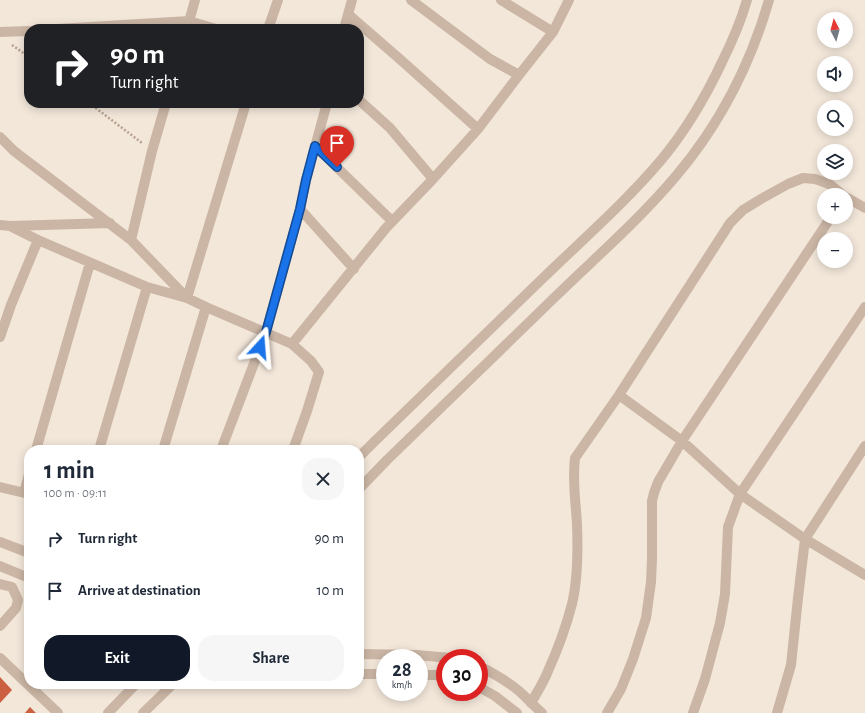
<!DOCTYPE html>
<html lang="en">
<head>
<meta charset="utf-8">
<style>
	body { margin:0; font-family:"Alegreya Sans",sans-serif; background:#f6f6f7; color:#1f2937; height:100vh; display:flex; flex-direction:column; font-size:15px; white-space:nowrap }
	* { box-sizing:border-box; margin:0 }
	p { font-size:13px; color:#747a83 }
	.icon { flex:none; width:22px; height:22px; fill:none; stroke:currentColor; stroke-width:2; stroke-linecap:round; stroke-linejoin:round }
	.map { position:relative; flex:1; overflow:hidden }
	.sheet { position:absolute; left:24px; top:445px; width:340px; height:244px; display:flex; flex-direction:column; background:#fff; border-radius:16px; box-shadow:0 2px 10px #0003 }
	.sheet>* { flex:none }
	.hud { position:absolute; left:24px; top:24px; width:340px; height:84px; border-radius:16px; box-shadow:0 2px 10px #0003; background:#202124; color:#fff; overflow:hidden }
	.needle { width:26px; rotate:354deg }
	.controls { position:absolute; left:817px; top:12px; display:grid; gap:8px }
	.controls a { display:grid; place-items:center; width:36px; height:36px; border-radius:50%; background:#fff; box-shadow:0 2px 10px #0003; font-size:20px }
	.speed { position:absolute; left:376px; top:649px; display:flex; gap:8px; font-size:20px; font-weight:700; text-align:center }
	.speed>* { display:grid; place-content:center; width:52px; height:52px; border-radius:50%; background:#fff; box-shadow:0 2px 10px #0003; line-height:1 }
	.speed small { font-size:10px; font-weight:400 }
	.speed .limit { border:6px solid #d22; background:#fff; color:#111 }
	.pin { position:absolute; display:grid; place-items:center; width:34px; height:34px; color:#fff; margin:-41px -17px; border-radius:50% 50% 50% 0; rotate:-45deg; box-shadow:0 0 4px #0007 }
	.pin .icon { rotate:45deg }
	.me { position:absolute; width:44px; margin:-22px; rotate:19deg; stroke-linejoin:round; filter:drop-shadow(0 0 3px #0008) }
	.turn { display:flex; align-items:center; gap:14px; height:84px; padding:0 20px; font-size:18px }
	.turn .icon { width:52px; height:52px; stroke-width:2.5 }
	.turn b { display:block; font-size:28px; line-height:34px }
	.round { display:grid; place-items:center; flex:none; width:42px; height:42px; border-radius:16px; background:#f6f6f7 }
	.overview { display:flex; align-items:center; justify-content:space-between; height:68px; padding:0 20px }
	h1 { font-size:24px; font-weight:700; line-height:30px }
	.primary-button { display:flex; gap:8px; margin-top:auto; padding:8px 20px }
	.primary-button a { flex:1; height:46px; border-radius:16px; background:#111827; color:#fff; font-size:16px; font-weight:700; line-height:46px; text-align:center }
	.primary-button a+a { background:#f6f6f7; color:#1f2937 }
	ul { padding:0; list-style:none }
	li { display:flex; align-items:center; gap:12px; height:52px; padding:0 20px }
	li div { flex:1 }
	li b { display:block; font-size:15px }
	li em { font-style:normal }
	.map>svg:first-child { display:block }
	.building { fill:#cb5f3f }
	.lines { fill:none; stroke-linecap:round; stroke-linejoin:round }
	.path { stroke:#b7a08f; stroke-width:2.5; stroke-dasharray:2 2; stroke-linecap:butt }
	.minor { stroke:#cbb6a5; stroke-width:10 }
	.tertiary { stroke:#cbb6a5; stroke-width:10 }
	.route-casing { stroke:#114b97; stroke-width:10 }
	.route { stroke:#1a73e8; stroke-width:7 }
</style>
</head>
<body>
<div class="map">
<svg width="865" height="713" viewBox="0 0 865 713">
	<rect width="100%" height="100%" fill="#f3e7da"/>
	<path class="building" d="M0 677 12 690 0 703Z
		M30 707 36 713H25Z"/>
	<g class="lines">
		<path class="path" d="M12 45 29 57
			M89 103 142 143"/>
		<path class="minor" d="M411 0 490 59 519 75 553 32 569 0
			M501 0 553 32
			M348 14 402 61 478 129
			M57 29 189 21 216 29
			M187 29 195 0
			M268 29 278 0
			M344 29 352 0
			M0 32 29 31
			M359 100 390 128 433 179
			M0 137 14 151 131 240 187 298 246 103
			M315 146 392 221
			M846 197 865 208
			M300 209 354 269
			M0 225 10 226 38 240 147 287 187 298 206 307 292 344 311 361 319 372 307 411 293 450
			M10 226 110 223
			M131 240 152 151 166 103
			M0 337 11 305 38 240
			M292 344 386 228 433 179 478 129 519 75
			M619 395 682 441 740 494 805 539 865 575
			M36 450 90 263
			M99 450 147 287
			M163 450 206 307
			M221 450 266 332 300 209 306 180 327 103
			M0 487 29 494
			M24 493 29 474
			M0 542 29 553
			M0 566 29 578
			M0 584 12 587 18 600 16 608 0 626
			M0 658 58 713
			M531 703C537 692 544 682 548 671 558 649 566 627 572 604 578 579 578 551 577 525 576 503 572 481 575 458L619 395 730 223 743 210 761 199 788 184 803 178 815 179 829 184 843 195
			M607 713 621 689 633 659 646 618 651 582 652 559V501L654 493 658 482 682 441 831 217
			M693 713 705 679 720 623 725 594 728 527 740 494 865 307
			M777 713 791 665 798 598 805 539 865 446"/>
		<path class="tertiary" d="M359 457 375 441C430 387 485 334 540 281 581 241 625 203 662 159 686 130 706 96 722 62 732 42 741 21 747 0
			M359 489 387 460C443 405 499 351 555 297 596 257 639 220 676 176 720 124 750 66 769 0
			M359 654 417 655 450 658
			M479 666C493 673 507 681 519 691 527 698 534 706 542 713
			M359 674H385
			M419 675H436L445 677
			M479 687 495 696 517 713
			M108 713 136 684
			M143 713 173 684"/>
	</g>
	<g class="lines">
		<defs>
			<path id="route" d="M260 347 266 332 300 209 306 180 315 146 337 167"/>
		</defs>
		<use href="#route" class="route-casing"/>
		<use href="#route" class="route"/>
	</g>
</svg>
<div class="controls">
<a><svg class="needle" viewBox="-14 -14 28 28"><path d="M0-13l5 13h-10z" fill="#e53935"/><path d="M0 13l5-13h-10z" fill="#747a83"/></svg></a>
<a><svg class="icon" aria-label="sound" viewBox="0 0 24 24"><path d="M4 9h4l5-4v14l-5-4H4zM17 9q2 3 0 6"/></svg></a>
<a><svg class="icon" aria-label="search" viewBox="0 0 24 24"><circle cx="10" cy="10" r="6"/><path d="M15 15l6 6"/></svg></a>
<a><svg class="icon" aria-label="layers" viewBox="0 0 24 24"><path d="M12 4l9 5-9 5-9-5zM3 14l9 5 9-5"/></svg></a>
<a>+</a>
<a>−</a>
</div>
<div class="speed"><div>28<small>km/h</small></div><div class="limit">30</div></div>
<div class="pin" style="left:337px;top:167px;background:#d93025"><svg class="icon" aria-label="arrive" viewBox="0 0 24 24"><path d="M6 21V4h12l-3 4 3 4H6"/></svg></div>
<svg class="me" style="left:260px;top:347px" viewBox="-20 -20 40 40"><path d="M0-17L14 15 0 8-14 15z" fill="#1a73e8" stroke="#fff" stroke-width="4"/></svg>
<div class="hud">
<div class="turn"><svg class="icon" aria-label="right" viewBox="0 0 24 24"><path d="M7 20v-9h11M14 6l5 5-5 5"/></svg><div><b>90 m</b>Turn right</div></div>
</div>
<section class="sheet">
<div class="overview"><div><h1>1 min</h1><p>100 m · 09:11</p></div><a class="round"><svg class="icon" aria-label="close" viewBox="0 0 24 24"><path d="M6 6l12 12M18 6L6 18"/></svg></a></div>
<ul>
<li><svg class="icon" aria-label="right" viewBox="0 0 24 24"><path d="M7 20v-9h11M14 6l5 5-5 5"/></svg><div><b>Turn right</b></div><em>90 m</em></li>
<li><svg class="icon" aria-label="arrive" viewBox="0 0 24 24"><path d="M6 21V4h12l-3 4 3 4H6"/></svg><div><b>Arrive at destination</b></div><em>10 m</em></li>
</ul>
<div class="primary-button"><a>Exit</a><a>Share</a></div>
</section>
</div>
</body>
</html>
